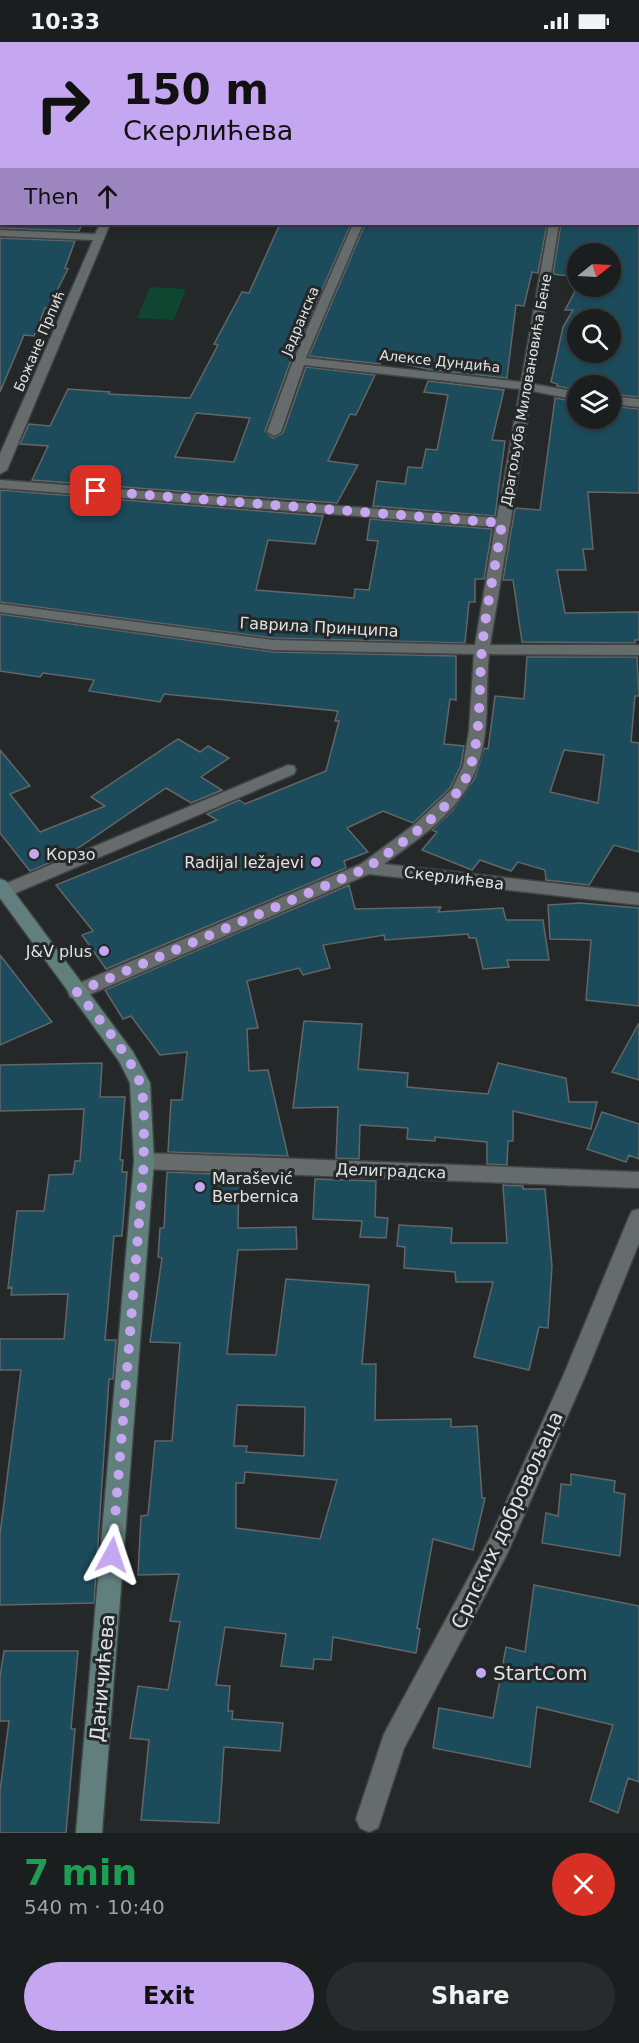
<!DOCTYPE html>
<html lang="en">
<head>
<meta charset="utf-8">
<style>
	body { margin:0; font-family:"DejaVu Sans",sans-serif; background:#282b2b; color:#f1f3f6; height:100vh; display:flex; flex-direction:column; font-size:22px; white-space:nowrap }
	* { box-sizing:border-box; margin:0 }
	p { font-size:20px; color:#a0a2a4 }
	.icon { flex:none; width:33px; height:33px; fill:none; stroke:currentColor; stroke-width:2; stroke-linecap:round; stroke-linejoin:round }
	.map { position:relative; height:1791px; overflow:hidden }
	.details { display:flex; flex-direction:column; background:#1b1e1e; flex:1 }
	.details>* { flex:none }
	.banner { position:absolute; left:0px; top:0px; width:639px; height:183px; box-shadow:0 3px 9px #0003,0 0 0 2px #393c3c; background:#c5a7f1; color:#111; overflow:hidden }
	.needle { width:39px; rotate:72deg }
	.fabs { position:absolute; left:567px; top:201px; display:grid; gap:12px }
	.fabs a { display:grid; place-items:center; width:54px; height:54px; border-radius:50%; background:#1b1e1e; box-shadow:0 3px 9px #0003,0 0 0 2px #393c3c; font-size:30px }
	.pin { position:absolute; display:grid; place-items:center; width:51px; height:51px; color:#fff; margin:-26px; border-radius:12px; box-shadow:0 3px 9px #0006 }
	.me { position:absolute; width:66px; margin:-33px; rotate:5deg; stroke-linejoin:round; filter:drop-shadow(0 0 4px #0008) }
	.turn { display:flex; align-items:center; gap:21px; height:126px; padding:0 24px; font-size:27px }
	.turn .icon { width:78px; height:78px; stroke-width:2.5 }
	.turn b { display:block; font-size:42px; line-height:51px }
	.then { display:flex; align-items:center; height:57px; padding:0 24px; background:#0003; gap:12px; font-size:22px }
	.round { display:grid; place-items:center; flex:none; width:63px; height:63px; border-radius:32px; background:#282b2b }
	.headline { display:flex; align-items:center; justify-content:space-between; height:102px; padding:0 24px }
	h1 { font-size:36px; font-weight:800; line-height:45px; color:#1e9e55 }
	.cta { display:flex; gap:12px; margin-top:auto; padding:12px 24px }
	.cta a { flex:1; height:69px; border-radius:36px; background:#c5a7f1; color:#111; font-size:24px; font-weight:800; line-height:69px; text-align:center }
	.cta a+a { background:#282b2b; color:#f1f3f6 }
	.status { display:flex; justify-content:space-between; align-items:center; height:42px; padding:0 30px; background:#1b1e1e; direction:ltr }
	.status svg { height:16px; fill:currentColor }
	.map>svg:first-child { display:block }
	.green { fill:#0e4632 }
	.building { fill:#1c4c5c; stroke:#626668; stroke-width:1.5; fill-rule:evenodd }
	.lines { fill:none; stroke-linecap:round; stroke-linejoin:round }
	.street-casing { stroke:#404343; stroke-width:3 }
	.secondary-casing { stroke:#404343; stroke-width:3 }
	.primary-casing { stroke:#404343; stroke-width:3 }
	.street { fill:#666b6b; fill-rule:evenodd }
	.secondary { fill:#61807d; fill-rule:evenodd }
	.primary { fill:#5c968e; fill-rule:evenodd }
	.route { stroke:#c5a7f1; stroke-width:10; stroke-dasharray:0 18 }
	.poi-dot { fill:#c5a7f1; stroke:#242828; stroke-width:2 }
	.labels { text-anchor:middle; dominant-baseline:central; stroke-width:6; stroke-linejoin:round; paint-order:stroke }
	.far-street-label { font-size:14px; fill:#e0e2e3; stroke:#242828 }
	.street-label { font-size:16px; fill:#e0e2e3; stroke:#242828 }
	.poi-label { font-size:16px; fill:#e0e2e3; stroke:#242828; text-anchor:start }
	.near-street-label { font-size:20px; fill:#e0e2e3; stroke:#242828 }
	.near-poi-label { font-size:20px; fill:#e0e2e3; stroke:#242828; text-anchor:start }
</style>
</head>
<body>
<div class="status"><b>10:33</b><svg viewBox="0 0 49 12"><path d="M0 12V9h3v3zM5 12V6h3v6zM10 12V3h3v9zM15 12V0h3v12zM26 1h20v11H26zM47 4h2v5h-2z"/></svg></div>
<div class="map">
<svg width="639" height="1791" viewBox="0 0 639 1791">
	<rect width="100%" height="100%" fill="#242828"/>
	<path class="green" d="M150 245 186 247 174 278 137 276Z"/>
	<path class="building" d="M0 182H82L79 189 0 186Z
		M280 182H351L291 318 265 389 273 396 283 391 306 325 375 333 356 373 350 372 328 419 358 423 337 461 32 438 48 404 20 402 29 382 50 384 68 347 110 350 109 352 190 356 218 303 214 302 242 250 249 251ZM196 371 250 376 234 420 175 415Z
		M365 182H547L538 231 532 230 524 264 516 263 507 336 433 328 382 318 380 322 309 314Z
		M561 182H639V355L610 352V344H578V348L557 344V342L551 340 563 285 573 268H565L578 244H610V212H578V235L553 232ZM578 278H610V310H578Z
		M0 196 75 199 65 226 68 227 48 266H45L34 294 24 293 0 350Z
		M428 339 504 348 492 398 505 399 495 474 373 464 377 439 405 442 408 425 422 426 426 407 437 408 448 353 424 350Z
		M555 356 578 360V376H610V364L639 367V451L588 450 593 507H583L586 528H557L565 571 639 570V598H635V601L522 600 513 538H503L515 466 540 468Z
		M0 448 323 474 315 502 268 498 256 548 354 556 355 547 369 548 378 499 367 498 370 477 492 487 484 537H475V560H469L465 601 273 596 0 560Z
		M0 572 273 610 456 614V658L450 657 444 702 464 704 461 723 450 746 413 781 383 769 347 786 368 810 344 819 346 826 106 927 82 893 93 889 56 843 217 778 207 772 239 758 245 762 326 729 339 679H335L338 669 164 652 160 660 89 649 94 638 43 631 40 635 0 629Z
		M527 615H637L639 654H635L631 700 639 701V810L614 803 589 843 546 838 545 828 518 820 511 829 480 818 472 828 422 808 437 790 432 788 452 769 475 736 484 706 488 707 495 654 524 657ZM564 708 604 713 598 761 550 750Z
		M178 697 200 710 208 704 229 716 201 735 222 748 191 761 166 746 68 813 30 829 0 791V708L30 744 10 752 40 790 105 764 91 755Z
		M349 843 355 867 441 865 438 870 503 866 506 878H543L549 918H507L509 925 483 927 476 896H469L468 892 385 898 384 893 323 903 330 926 303 933 299 926 247 939 258 986 247 987 249 1029 268 1028 288 1114 168 1110 171 1058H182L187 1010 160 1013 131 974 123 977 105 948Z
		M580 861 639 866V964L586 958 591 898 550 897 548 863Z
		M0 913 52 980 0 1003Z
		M304 979 362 982 358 1027 408 1031 407 1045 488 1052 498 1021 566 1036 569 1060H597L591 1087 513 1069V1099H508L507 1123 487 1122V1100L435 1095V1099L407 1097 408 1086 360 1083 359 1117 336 1116 338 1065 293 1066Z
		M639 981V1038L612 1030Z
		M102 1021 100 1055H125L120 1118H123L122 1130H127L122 1194H114L105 1298H116L113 1337H109L94 1561 0 1563V1492L21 1328H0V1297H64L68 1252 11 1253 12 1245 8 1246 17 1169H44L49 1133 73 1132 75 1119H80L84 1067 0 1069V1023Z
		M602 1070 639 1082V1117L629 1113 626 1120 587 1107Z
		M167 1130 239 1133 238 1186 296 1185 297 1207 238 1208 227 1312 276 1313 286 1237 369 1243 362 1322H376L375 1378 451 1377V1385L477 1384 482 1456H485L473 1508 433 1497 417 1586 420 1587 416 1611 333 1595 331 1618 314 1617 313 1627 281 1624 286 1592 225 1585 216 1643 230 1644 228 1669H233L232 1677 283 1681 280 1709 224 1705 219 1781 141 1778 149 1698 130 1696 138 1644 168 1648 180 1580 170 1579 179 1532 138 1533 141 1474 148 1473 155 1399H172L180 1301 150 1300 162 1216 158 1215 160 1186H164ZM237 1363 305 1365 304 1414 246 1410 247 1404H234ZM245 1430 337 1438 320 1497 236 1486V1441H244Z
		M315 1137 376 1139 375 1175 388 1176 386 1196 360 1195 362 1179 313 1177Z
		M503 1143 523 1144V1147H545L552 1224 548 1286 539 1285 529 1328 474 1315 493 1240H456L455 1230 404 1226 405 1205 397 1204 399 1183 452 1186 451 1201H507Z
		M571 1432 615 1439 614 1450 625 1452 620 1514 542 1501 546 1471 558 1474 561 1442 571 1443Z
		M534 1543 639 1564V1740L628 1736 618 1771 590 1759 613 1683 537 1665 530 1725 433 1706 439 1666 493 1676 506 1605 525 1610Z
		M4 1609H78L71 1687H75L66 1791H0V1749L9 1679H0V1635Z"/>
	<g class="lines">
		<defs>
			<path id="street" d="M14 0H24L14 2Z
				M491 0H512L513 2H492Z
				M596 0H606L595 2Z
				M0 80H2V86H0Z
				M100 182H110L7 428 0 432V412L93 198 0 194V188L95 192Z
				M353 182H363L306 316 521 340 549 182H559L533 342 578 350V358L532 349 490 603H639V613L489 612C486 638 488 665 485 691 477 758 435 785 384 822L639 851V863L369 832 84 955 77 957 70 955 68 950 70 945 361 822 415 782 452 747 463 724 469 689 474 612 273 608 0 570V562L273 598 475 603 495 485 0 446V438L497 476 520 347 304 323 281 390 274 394 267 390 293 319Z
				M610 354 639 357V365L610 362Z
				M288 723 294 724 296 728 294 732 11 853 0 854V844Z
				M144 1111 639 1130V1146L144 1127 137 1125 134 1119 137 1113Z
				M639 1167V1201L586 1332 507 1512 404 1706 378 1786 369 1790 360 1786 356 1777 384 1692 490 1496 564 1332 629 1175 632 1169Z"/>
			<path id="secondary" d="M0 837 6 839 133 1010 150 1041 154 1119 102 1791H76L134 1119 130 1041 119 1019 0 856Z"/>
			<path id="primary" d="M0 24H2V30H0Z
				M638 112H639V118H638Z"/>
		</defs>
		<use href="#street" class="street-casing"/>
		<use href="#secondary" class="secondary-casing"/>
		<use href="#primary" class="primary-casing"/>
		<use href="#street" class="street"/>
		<use href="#secondary" class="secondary"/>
		<use href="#primary" class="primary"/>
	</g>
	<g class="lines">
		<path class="route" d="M96 449 502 481C496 523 486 565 482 607 478 647 483 702 465 738 450 768 394 807 367 826L77 950C96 973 130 1013 140 1041 146 1059 143 1098 144 1119L112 1513"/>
	</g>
	<g class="poi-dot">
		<circle cx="34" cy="812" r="6"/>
		<circle cx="316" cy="820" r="6"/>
		<circle cx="104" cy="909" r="6"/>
		<circle cx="200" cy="1145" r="6"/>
		<circle cx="481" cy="1631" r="6"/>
	</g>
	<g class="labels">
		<g class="far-street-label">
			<text transform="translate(300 279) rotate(-67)">Јадранска</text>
			<text transform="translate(39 299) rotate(-67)">Божане Прпић</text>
			<text transform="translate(440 319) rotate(6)">Алексе Дундића</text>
			<text transform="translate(526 348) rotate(-80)">Драгољуба Миловановића Бене</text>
		</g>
		<g class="street-label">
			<text transform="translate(319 585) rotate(3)">Гаврила Принципа</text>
			<text transform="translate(454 836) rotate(7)">Скерлићева</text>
			<text transform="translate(391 1129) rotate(2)">Делиградска</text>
		</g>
		<g class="poi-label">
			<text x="46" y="812">Корзо</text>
			<text x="304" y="820" text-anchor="end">Radijal ležajevi</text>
			<text x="92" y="909" text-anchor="end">J&amp;V plus</text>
			<text x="212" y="1136">Marašević<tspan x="212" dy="18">Berbernica</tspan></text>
		</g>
		<g class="near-street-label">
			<text transform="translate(507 1478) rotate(-65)">Српских добровољаца</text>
			<text transform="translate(102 1636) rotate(-85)">Даничићева</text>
		</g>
		<g class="near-poi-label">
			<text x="493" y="1631">StartCom</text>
		</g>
	</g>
</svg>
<div class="fabs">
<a><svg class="needle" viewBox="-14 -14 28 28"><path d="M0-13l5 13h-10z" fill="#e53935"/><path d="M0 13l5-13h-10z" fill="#a0a2a4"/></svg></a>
<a><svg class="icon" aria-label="search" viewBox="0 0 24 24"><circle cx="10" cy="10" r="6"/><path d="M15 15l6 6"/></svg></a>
<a><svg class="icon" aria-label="layers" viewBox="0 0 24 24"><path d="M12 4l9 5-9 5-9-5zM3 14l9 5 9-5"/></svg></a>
</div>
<div class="pin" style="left:96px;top:449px;background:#d93025"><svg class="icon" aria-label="arrive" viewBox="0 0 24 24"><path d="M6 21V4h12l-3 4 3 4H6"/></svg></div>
<svg class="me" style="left:112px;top:1513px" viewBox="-20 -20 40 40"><path d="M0-17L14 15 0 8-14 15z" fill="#c5a7f1" stroke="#fff" stroke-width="4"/></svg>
<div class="banner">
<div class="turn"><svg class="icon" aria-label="right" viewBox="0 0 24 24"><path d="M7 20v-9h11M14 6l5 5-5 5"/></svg><div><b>150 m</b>Скерлићева</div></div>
<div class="then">Then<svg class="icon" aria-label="ahead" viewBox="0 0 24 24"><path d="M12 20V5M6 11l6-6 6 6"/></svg></div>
</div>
</div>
<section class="details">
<div class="headline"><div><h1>7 min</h1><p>540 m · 10:40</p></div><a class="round" style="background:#d93025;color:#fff"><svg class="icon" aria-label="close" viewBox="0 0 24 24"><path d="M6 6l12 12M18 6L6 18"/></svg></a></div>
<div class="cta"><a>Exit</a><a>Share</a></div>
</section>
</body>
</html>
